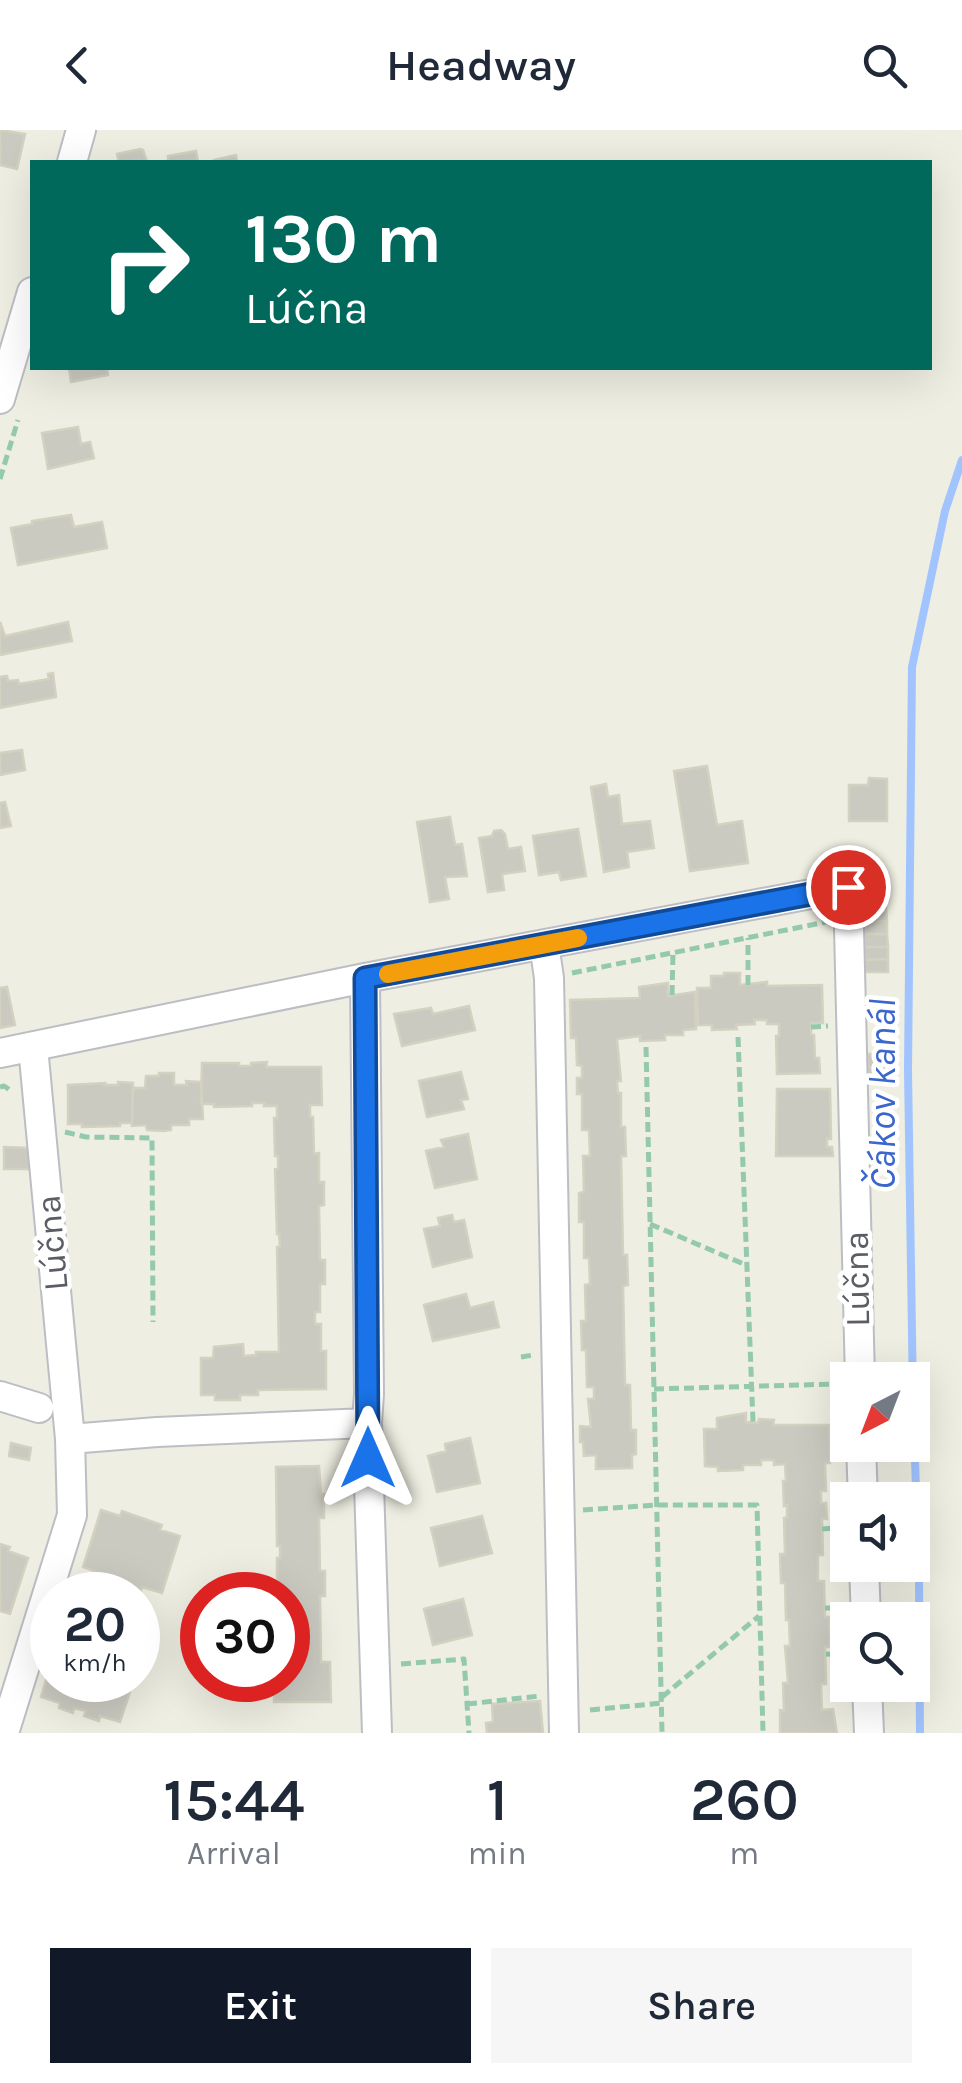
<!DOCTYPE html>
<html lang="en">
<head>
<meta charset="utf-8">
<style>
	body { margin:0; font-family:Karla,sans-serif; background:#f6f6f7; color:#1f2937; height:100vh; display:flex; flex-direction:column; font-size:38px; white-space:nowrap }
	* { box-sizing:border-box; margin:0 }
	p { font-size:32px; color:#747a83 }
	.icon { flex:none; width:55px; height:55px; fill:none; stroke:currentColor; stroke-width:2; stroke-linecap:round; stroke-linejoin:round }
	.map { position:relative; height:1603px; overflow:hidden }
	.details { display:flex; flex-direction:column; background:#fff; flex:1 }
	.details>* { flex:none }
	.hud { position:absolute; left:30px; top:30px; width:902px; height:210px; border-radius:0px; box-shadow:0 10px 40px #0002; background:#00695c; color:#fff; overflow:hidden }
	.needle { width:65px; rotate:222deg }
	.fabs { position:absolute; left:830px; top:1232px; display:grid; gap:20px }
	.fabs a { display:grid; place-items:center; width:100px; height:100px; border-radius:0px; background:#fff; box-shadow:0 10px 40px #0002; font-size:50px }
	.speed { position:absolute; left:30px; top:1442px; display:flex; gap:20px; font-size:50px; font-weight:700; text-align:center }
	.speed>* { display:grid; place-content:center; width:130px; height:130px; border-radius:50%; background:#fff; box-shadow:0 10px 40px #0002; line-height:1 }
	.speed small { font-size:25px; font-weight:400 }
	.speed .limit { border:15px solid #d22; background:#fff; color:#111 }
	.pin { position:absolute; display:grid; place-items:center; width:85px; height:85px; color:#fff; margin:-42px; border:5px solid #fff; border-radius:50%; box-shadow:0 2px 10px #0007 }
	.me { position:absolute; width:110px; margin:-55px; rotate:0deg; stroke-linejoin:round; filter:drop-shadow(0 0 8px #0008) }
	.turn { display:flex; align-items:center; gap:35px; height:210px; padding:0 50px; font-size:45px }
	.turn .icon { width:130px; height:130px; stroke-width:2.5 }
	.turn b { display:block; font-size:70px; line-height:85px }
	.eta { display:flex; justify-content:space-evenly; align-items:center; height:170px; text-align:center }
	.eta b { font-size:60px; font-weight:600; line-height:70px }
	.button { display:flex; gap:20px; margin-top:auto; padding:20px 50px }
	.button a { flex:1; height:115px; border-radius:0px; background:#111827; color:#fff; font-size:40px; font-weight:600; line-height:115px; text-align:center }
	.button a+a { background:#f6f6f7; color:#1f2937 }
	header { display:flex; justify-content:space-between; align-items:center; height:130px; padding:0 50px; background:#fff; font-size:45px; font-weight:600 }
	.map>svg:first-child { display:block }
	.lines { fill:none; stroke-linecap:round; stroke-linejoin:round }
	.stream { stroke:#a1c4ff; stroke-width:8 }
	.building { fill:#cbcac1; stroke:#d3d1c0; stroke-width:2.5 }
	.minor-casing { stroke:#bcbec4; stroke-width:32 }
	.path { stroke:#94c9ad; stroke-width:5; stroke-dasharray:10 5; stroke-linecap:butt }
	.minor { stroke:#fff; stroke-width:28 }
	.route-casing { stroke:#114b97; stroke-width:25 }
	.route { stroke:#1a73e8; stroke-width:18 }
	.slow { stroke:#f59e0b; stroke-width:18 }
	.labels { text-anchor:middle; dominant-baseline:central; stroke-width:9; stroke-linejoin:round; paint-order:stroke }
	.street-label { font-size:35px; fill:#5a5d64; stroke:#fff }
	.water-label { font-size:38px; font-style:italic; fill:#3b66cb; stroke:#fff }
</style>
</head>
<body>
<header><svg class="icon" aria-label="back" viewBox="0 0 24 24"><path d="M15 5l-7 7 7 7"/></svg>Headway<svg class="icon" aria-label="search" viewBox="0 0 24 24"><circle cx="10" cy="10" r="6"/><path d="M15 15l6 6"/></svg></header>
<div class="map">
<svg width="962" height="1603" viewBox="0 0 962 1603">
	<rect width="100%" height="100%" fill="#eeeee2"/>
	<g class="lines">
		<path class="stream" d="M920 1603 919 1450 913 1269 908 940 912 537 945 381 962 330"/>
	</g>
	<path class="building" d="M0 0 25 4 17 39 0 35Z
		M140 19 143 20 147 32H119L117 24Z
		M196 21 198 32H159L168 31V26Z
		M236 25 237 32H214V30Z
		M69 238H107L108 245 71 252Z
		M78 297 81 314 90 312 94 328 48 339 42 303Z
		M71 385 74 397 102 392 107 418 18 435 11 398 32 394V391Z
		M0 492 5 506 68 492 72 511 0 525Z
		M53 543 56 567 0 578V547L7 546 8 551 18 550 19 554 49 549 48 544Z
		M22 620 25 640 0 645V623Z
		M707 636 717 695 742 691 748 733 690 741 674 641Z
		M869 648 887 649V691H849V655H868Z
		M606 654 608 667 619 665 622 694 650 691 654 718 627 722 629 737 604 742 591 657Z
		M5 672 11 696 0 698V673Z
		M450 687 455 715 462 714 467 746 445 747 449 769 430 772 417 692Z
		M578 699 586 746 561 750 559 742 539 745 533 706Z
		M501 700 505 704 508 719 521 717 525 741 502 744 504 760 488 762 479 708 492 706 494 701Z
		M886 778 887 791 864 792V779Z
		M887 791V804H865L864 792Z
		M865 804H887L888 817H864Z
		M864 817H888V829L865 830Z
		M888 829V842H865V830Z
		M724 843H740V855L767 852V856L822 855 823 893H811V905H814L815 928H819L820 943 777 944 776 906H779V894H767V890H754L755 894 736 895 737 899 712 900V895H698L697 858H711V846H724Z
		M668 853V866L695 862 696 899 683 900V905H665V910L640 911V906L617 909 621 951H617L618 963H621V997H625L626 1026H621L623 1125H627L628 1155 623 1156 625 1255H630L631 1300H636V1324L632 1325V1338L596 1339V1325L584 1326 583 1312H580V1296L591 1297 588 1269H594V1257H587L586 1220H582L581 1191H586L585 1155 590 1154 589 1128H584V1092H579V1063L584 1062 583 1026H590L589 1000H582V964H577V948H582V936L577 935 576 908H571L570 870 640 868 639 857Z
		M7 857 15 895 0 898V858Z
		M469 876 475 900 402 916 394 884 431 878 433 884Z
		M868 924H891L890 938 868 937Z
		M267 932 266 937H321L322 975H310V987H313L314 1024 319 1023V1052H324V1075L319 1076 320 1130H325V1154H320V1182H315V1194H321V1221H326V1259L258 1260V1265H240V1270H215V1265H201V1228H213L214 1217 243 1214 244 1226 256 1225V1222H279L277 1117H280L279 1104H277L275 1039 278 1038V1026H275L274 988H277V976H264L265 973H252V976L214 977V974H201L202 933H239V936H251V933Z
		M868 937 890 938 891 949 868 950Z
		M461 942 468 969 461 970 464 979 427 987 419 951Z
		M159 943H174V955H187L186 951 201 952 203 989H189V995H171V1000L164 1001 147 1000 146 995 132 996 133 958H145L146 946H159Z
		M118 952 133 953 132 993H120V996L82 997V994H68V955L105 953 104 955H118Z
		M777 959H830L831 1009H827V1017H832L833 1026H776Z
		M468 1004 477 1049 435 1058 426 1021 444 1017 441 1010Z
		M4 1017 29 1018 33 1039H4Z
		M452 1085 454 1092 464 1090 472 1127 433 1137 424 1099 440 1096 438 1088Z
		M466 1164 470 1178 493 1172 499 1197 433 1211 424 1175Z
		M746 1283V1292L758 1293 759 1289 774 1290 773 1295H829L830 1333H825L826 1361H821V1373H826L827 1389 822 1388 823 1425H818V1451H824L825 1487H829L830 1517H825L826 1554H821L822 1580 833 1579 837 1603H780V1580L784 1581 783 1553H788L785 1516H790L789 1490H786L785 1453H781L780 1424H785L784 1388 787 1387V1375L784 1376 783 1351H786L785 1334 774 1335V1330H761V1335H743V1340L718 1341V1337L705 1336 704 1299H717V1288Z
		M470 1308 480 1353 437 1362 428 1326 446 1321 445 1314Z
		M11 1313 31 1318 29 1330 9 1326Z
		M319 1336 321 1364H324V1388H319L320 1441H325V1466H320L321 1532H330L331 1572H274V1550H288V1465H277V1428H280V1416H277L276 1337Z
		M101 1380 120 1386 122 1381 162 1395 160 1400 180 1406 162 1463 142 1457 141 1461 126 1457 127 1452 117 1449 115 1453 101 1449 102 1444 83 1437Z
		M482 1386 492 1423 440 1436 431 1398Z
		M0 1414 10 1417 8 1421 28 1428 10 1484 0 1481Z
		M463 1469 472 1505 433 1515 424 1479Z
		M52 1529V1550H134L120 1592 100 1586 99 1591 84 1586 86 1581 74 1578 73 1583 59 1578 60 1573 41 1567Z
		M540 1571 543 1603H487L486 1593 493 1592 492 1574Z"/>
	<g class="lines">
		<defs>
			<path id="minor" d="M72 32 81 0
				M0 269 32 162
				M544 814 549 848 564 1603
				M365 848 369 1264 367 1293 377 1603
				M0 923 365 848 848 757 860 1250
				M0 1266 39 1278
				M70 1309 157 1302 367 1293
				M861 1315 863 1370
				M864 1435 866 1490
				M867 1555 869 1603
				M4 1603 72 1385 70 1309 33 917"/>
		</defs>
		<use href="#minor" class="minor-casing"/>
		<path class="path" d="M0 349 18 290
			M572 843 826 792
			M748 855V808
			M672 865 673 823
			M811 897 828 896
			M738 907 753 1292
			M646 917 662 1603
			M0 957 4 956 13 962
			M65 1002 86 1007 152 1008 153 1192
			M650 1094 746 1135
			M521 1227 533 1225
			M654 1259 836 1254
			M583 1380 657 1375H757L763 1603
			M822 1399 848 1397
			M825 1478H843
			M826 1524 848 1525
			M401 1534 464 1529 469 1603
			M662 1567 759 1486
			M467 1574 540 1566
			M590 1580 662 1573"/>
		<use href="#minor" class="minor"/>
	</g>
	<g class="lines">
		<defs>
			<path id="route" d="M368 1328 365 848 848 757"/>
		</defs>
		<use href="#route" class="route-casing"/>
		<use href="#route" class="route"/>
		<path class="slow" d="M388 844 578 808"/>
	</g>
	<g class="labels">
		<g class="street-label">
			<text transform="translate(52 1113) rotate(-95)">Lúčna</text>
			<text transform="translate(857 1149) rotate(-91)">Lúčna</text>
		</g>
		<g class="water-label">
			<text transform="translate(882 964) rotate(-90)">Čákov kanál</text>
		</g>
	</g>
</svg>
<div class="fabs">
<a><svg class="needle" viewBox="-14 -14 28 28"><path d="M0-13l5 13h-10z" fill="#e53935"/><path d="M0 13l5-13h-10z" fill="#747a83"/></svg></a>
<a><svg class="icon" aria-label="sound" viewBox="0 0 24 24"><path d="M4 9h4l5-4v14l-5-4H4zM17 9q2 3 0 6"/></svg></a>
<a><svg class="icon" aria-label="search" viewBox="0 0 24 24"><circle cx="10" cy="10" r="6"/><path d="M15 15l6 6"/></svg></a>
</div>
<div class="speed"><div>20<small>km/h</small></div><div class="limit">30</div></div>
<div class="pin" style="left:848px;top:757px;background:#d93025"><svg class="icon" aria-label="arrive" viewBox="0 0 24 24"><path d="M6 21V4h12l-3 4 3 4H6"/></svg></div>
<svg class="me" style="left:368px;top:1328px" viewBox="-20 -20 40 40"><path d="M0-17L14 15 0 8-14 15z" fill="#1a73e8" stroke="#fff" stroke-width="4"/></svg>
<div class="hud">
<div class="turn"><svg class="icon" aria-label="right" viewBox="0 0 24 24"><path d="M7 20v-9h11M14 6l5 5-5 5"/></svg><div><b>130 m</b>Lúčna</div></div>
</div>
</div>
<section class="details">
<div class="eta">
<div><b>15:44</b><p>Arrival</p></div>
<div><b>1</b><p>min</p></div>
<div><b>260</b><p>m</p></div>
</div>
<div class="button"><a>Exit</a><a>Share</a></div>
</section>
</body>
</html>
